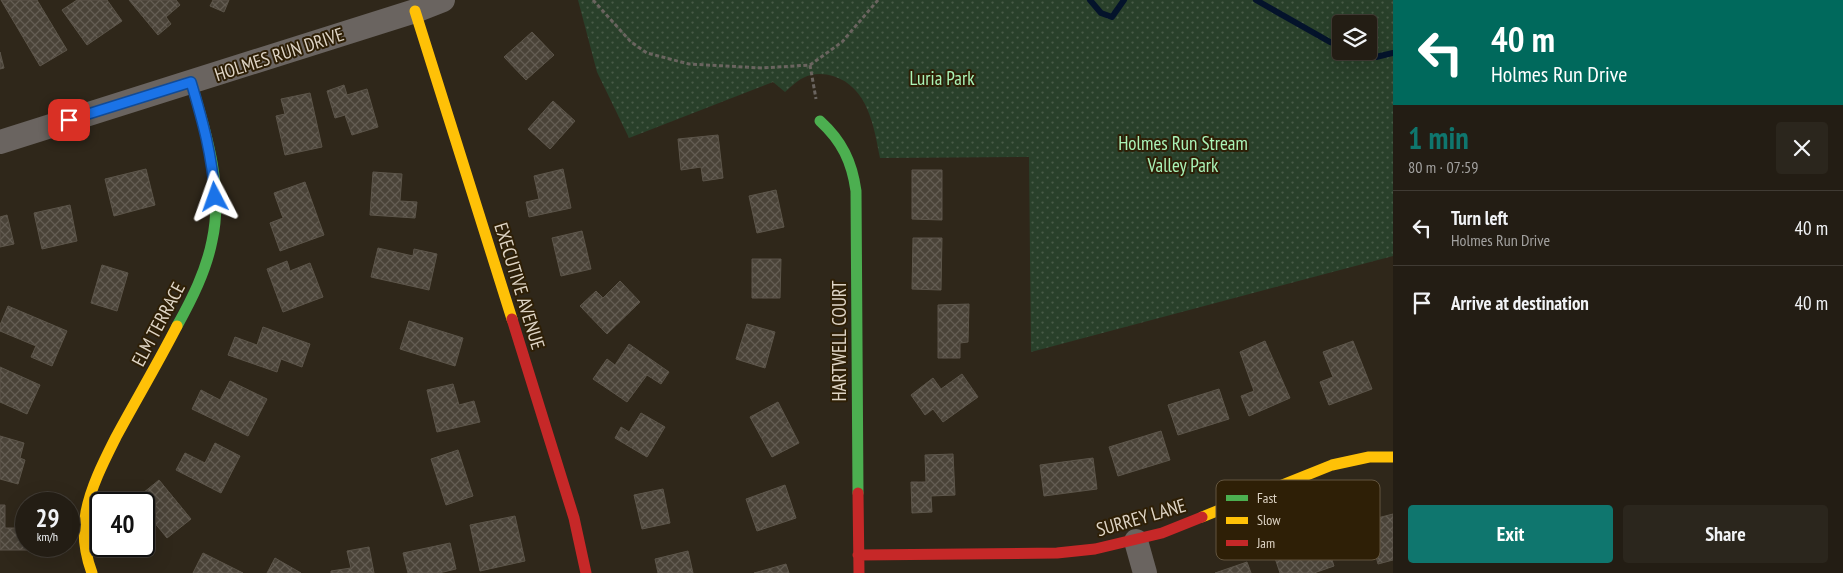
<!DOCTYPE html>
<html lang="en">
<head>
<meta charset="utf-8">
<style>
	body { margin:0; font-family:"PT Sans Narrow",sans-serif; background:#2b261d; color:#f1f3f6; height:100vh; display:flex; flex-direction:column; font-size:19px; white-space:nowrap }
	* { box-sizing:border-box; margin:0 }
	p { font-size:16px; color:#a3a2a0 }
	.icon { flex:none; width:28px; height:28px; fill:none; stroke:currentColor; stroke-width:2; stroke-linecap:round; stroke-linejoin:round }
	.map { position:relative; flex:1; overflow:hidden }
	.side { display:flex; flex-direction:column; background:#231d14; width:450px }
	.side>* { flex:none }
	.hud { background:#00695c; color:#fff; overflow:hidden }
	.tools { position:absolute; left:1332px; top:15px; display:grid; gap:10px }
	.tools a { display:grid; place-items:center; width:45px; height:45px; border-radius:5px; background:#231d14; box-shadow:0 5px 20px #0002,0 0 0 1px #403b34; font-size:25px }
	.speed { position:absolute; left:15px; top:492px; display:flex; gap:10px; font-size:25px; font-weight:700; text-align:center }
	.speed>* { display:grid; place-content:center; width:65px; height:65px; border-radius:50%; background:#231d14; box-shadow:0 5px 20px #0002,0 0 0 1px #403b34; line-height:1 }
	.speed small { font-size:12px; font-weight:400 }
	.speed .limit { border:2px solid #111; border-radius:8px; background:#fff; color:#111 }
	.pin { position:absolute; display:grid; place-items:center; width:42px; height:42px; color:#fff; margin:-21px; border-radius:10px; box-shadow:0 2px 8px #0006 }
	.me { position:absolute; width:55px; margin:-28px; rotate:356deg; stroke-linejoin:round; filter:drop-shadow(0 0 4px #0008) }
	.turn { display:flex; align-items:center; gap:18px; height:105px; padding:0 15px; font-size:22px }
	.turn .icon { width:65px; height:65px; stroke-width:2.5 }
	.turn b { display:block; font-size:35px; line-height:42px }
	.round { display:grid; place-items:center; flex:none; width:52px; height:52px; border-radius:5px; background:#2b261d }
	.headline { display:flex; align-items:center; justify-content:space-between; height:85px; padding:0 15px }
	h1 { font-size:30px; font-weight:700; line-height:38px; color:#0f766e }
	.button { display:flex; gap:10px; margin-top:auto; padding:10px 15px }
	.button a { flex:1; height:58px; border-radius:5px; background:#0f766e; color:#fff; font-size:20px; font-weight:700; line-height:58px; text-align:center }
	.button a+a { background:#2b261d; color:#f1f3f6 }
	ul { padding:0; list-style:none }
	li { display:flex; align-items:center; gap:15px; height:75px; padding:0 15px; border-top:1px solid #403b34 }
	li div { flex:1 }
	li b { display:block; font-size:19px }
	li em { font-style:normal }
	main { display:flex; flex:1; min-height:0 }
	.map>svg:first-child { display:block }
	.park { fill:url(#park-dots); fill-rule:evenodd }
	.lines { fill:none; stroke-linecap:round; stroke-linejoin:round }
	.stream { stroke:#04132b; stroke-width:6 }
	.building { fill:url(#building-cross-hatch); stroke:#5c554a }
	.path { stroke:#6a645f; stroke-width:3; stroke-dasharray:4 2.5; stroke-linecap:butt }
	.street { stroke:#6a6460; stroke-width:24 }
	.fast { stroke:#4caf50; stroke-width:11 }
	.slow { stroke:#ffc107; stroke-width:11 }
	.jam { stroke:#c62828; stroke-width:11 }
	.route-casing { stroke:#114b97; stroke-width:12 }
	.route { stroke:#1a73e8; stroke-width:9 }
	.labels { text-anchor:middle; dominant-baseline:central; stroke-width:4; stroke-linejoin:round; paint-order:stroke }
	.street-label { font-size:19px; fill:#ded4c5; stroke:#2e1f06 }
	.park-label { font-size:19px; fill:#aaf3b7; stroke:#2e1f06 }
	.key { fill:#2e1f06; stroke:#63553f; stroke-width:1 }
	.key-label { font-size:14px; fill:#ded4c5 }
</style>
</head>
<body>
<main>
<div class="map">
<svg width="1393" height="573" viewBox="0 0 1393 573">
	<defs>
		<pattern id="park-dots" width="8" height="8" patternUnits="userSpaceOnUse" patternTransform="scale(1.25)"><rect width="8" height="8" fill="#29402a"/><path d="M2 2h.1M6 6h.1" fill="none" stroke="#485b47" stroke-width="1.8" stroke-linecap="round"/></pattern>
		<pattern id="building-cross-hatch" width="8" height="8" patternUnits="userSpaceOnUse" patternTransform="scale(1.25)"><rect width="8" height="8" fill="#4a4338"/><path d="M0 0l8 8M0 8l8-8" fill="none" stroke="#645d53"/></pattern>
	</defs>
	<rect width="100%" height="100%" fill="#2f271a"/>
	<path class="park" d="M578 0H1393V256L1031 352 1029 157 880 158C874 126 868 87 833 76 824 73 811 73 803 78 796 81 790 88 785 92L773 82 629 138 597 72ZM1341 24H1369V51H1341Z"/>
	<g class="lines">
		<path class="stream" d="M1090 0 1101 13 1112 17 1124 0
			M1256 0 1330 42 1341 46
			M1359 51 1376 57 1393 53"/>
	</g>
	<path class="building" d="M1 0H37L67 50 40 66Z
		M77 0H107L122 21 87 45 62 10Z
		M129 0H176L180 5 166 17 171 24 158 35Z
		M213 0H229L224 12 210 6Z
		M532 32 554 55 526 80 504 57Z
		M0 52 4 68 0 69Z
		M344 85 347 95 367 89 378 127 352 135 345 115 335 118 327 91Z
		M310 93 322 147 285 155 276 116 285 114 281 99Z
		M553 101 575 121 550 149 528 129Z
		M718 135 723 178 703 181 701 167 681 170 678 139Z
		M146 169 155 205 114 216 105 179Z
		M563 169 571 208 529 217 526 202 539 199 534 176Z
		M912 170H942V220L912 219Z
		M373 172 402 174 400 201 417 202 415 218 370 215Z
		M305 182 324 235 280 251 270 223 283 218 274 193Z
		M776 190 784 227 757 233 749 196Z
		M70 205 77 241 42 249 34 213Z
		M7 215 14 244 0 247V217Z
		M582 231 591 269 561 276 552 238Z
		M913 238H942L941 290 912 289Z
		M378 248 413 256 414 249 437 254 429 290 371 277Z
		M752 259H781L780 298H752Z
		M287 261 290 271 310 263 323 297 283 312 267 269Z
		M102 265 128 273 117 311 91 303Z
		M620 281 640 302 607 334 580 306 596 291 603 298Z
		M969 304 968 342 960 343V358H938V305Z
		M8 306 67 331 52 366 31 357 36 346 0 331V325Z
		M409 321 463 338 455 366 400 349Z
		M747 324 775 332 765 368 736 359Z
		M263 327 310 344 302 367 281 359 277 372 228 355 235 337 257 345Z
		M1265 341 1290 398 1249 416 1241 396 1254 391 1240 352Z
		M1353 341 1372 389 1329 405 1320 382 1333 377 1323 352Z
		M629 344 669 372 661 384 647 375 627 402 593 379 607 359 615 365Z
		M0 367 40 385 27 414 0 402Z
		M962 374 978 397 943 422 933 409 925 415 911 395 933 378 941 389Z
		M230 381 267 399 248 436 192 409 201 390 220 400Z
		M453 384 459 405 474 401 480 422 437 432 427 390Z
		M1219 389 1229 419 1178 435 1168 405Z
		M778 402 799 443 772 457 750 417Z
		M641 413 665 427 647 457 615 438 621 427 629 432Z
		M1161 431 1170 460 1118 476 1109 447Z
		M0 436 24 443 20 458 25 460 18 484 0 479Z
		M215 443 240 456 221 493 176 470 185 453 205 463Z
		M458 450 473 496 446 505 431 459Z
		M953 454 955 495 931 496 932 512 912 513 911 482H926L925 455Z
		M1093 458 1097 489 1044 496 1040 465Z
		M159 480 191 519 167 538 145 511 153 505 143 493Z
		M785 485 796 518 757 531 746 499Z
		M663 489 670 523 642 529 634 495Z
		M0 505H5V528H26V546H33V550H0Z
		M1393 514V560L1378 564 1372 541 1360 544 1354 524Z
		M515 516 525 561 480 571 470 525Z
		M1323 532 1334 566 1314 573H1280L1272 549Z
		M450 543 456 569 439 573H408L403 553Z
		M369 547 374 573H331V571L351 568 347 551Z
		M688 551 693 573H658L655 559Z
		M203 553 243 573H193Z
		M275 558 301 573H267Z
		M1247 562 1251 573H1215Z
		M786 564 789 573H754Z"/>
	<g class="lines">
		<path class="path" d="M593 0 631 42 647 53 689 64 762 68 810 65 842 42 878 0
			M810 65 816 99"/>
		<path class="street" d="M0 142 415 11 443 0
			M1136 541 1145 573"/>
		<path class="fast" d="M820 121C842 141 852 162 856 191L858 493
			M177 326C192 299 206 271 212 241 224 187 206 132 191 82"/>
		<path class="slow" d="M415 11 512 319
			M1202 517 1332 465 1369 457H1393
			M92 573C85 554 82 533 86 512 91 486 104 461 116 437 136 400 158 363 177 326"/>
		<path class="jam" d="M512 319 574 518 586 573
			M858 493 859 573
			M858 555 1057 553 1095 549 1162 533 1202 517"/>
	</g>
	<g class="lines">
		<defs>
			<path id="route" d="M69 120 191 82C203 122 212 155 215 197"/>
		</defs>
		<use href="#route" class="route-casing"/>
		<use href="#route" class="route"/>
	</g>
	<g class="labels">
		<g class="street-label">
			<text transform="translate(279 54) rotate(-18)">HOLMES RUN DRIVE</text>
			<text transform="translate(520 286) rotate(73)">EXECUTIVE AVENUE</text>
			<text transform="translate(158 324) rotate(-62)">ELM TERRACE</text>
			<text transform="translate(839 341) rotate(-90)">HARTWELL COURT</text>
			<text transform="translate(1141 517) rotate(-16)">SURREY LANE</text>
		</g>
		<g class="park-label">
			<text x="942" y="78">Luria Park</text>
			<text x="1183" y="143">Holmes Run Stream<tspan x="1183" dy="22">Valley Park</tspan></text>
		</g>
	</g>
	<rect x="1216" y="480" width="164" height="80" rx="8" class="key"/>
	<rect x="1226" y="495" width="22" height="6" fill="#4caf50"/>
	<rect x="1226" y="517" width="22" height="7" fill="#ffc107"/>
	<rect x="1226" y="540" width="22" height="6" fill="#c62828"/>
	<g class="key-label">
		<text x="1257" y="503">Fast</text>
		<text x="1257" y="525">Slow</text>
		<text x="1257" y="548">Jam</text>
	</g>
</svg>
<div class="tools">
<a><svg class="icon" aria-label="layers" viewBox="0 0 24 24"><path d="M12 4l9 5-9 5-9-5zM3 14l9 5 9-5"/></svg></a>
</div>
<div class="speed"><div>29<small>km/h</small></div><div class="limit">40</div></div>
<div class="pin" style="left:69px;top:120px;background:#d93025"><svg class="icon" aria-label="arrive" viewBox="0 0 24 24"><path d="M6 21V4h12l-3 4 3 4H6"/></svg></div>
<svg class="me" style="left:215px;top:197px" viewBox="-20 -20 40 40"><path d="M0-17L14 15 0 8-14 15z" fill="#1a73e8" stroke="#fff" stroke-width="4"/></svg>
</div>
<section class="side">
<div class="hud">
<div class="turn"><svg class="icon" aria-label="left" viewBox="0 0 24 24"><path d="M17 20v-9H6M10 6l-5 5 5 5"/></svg><div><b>40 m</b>Holmes Run Drive</div></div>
</div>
<div class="headline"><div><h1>1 min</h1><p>80 m · 07:59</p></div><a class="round"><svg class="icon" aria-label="close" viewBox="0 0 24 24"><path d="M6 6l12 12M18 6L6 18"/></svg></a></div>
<ul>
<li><svg class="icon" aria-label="left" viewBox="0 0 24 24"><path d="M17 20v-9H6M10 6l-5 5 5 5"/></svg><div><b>Turn left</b><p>Holmes Run Drive</p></div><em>40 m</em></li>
<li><svg class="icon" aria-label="arrive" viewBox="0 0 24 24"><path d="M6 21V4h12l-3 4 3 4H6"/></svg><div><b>Arrive at destination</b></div><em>40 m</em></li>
</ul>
<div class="button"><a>Exit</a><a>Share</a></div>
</section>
</main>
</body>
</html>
